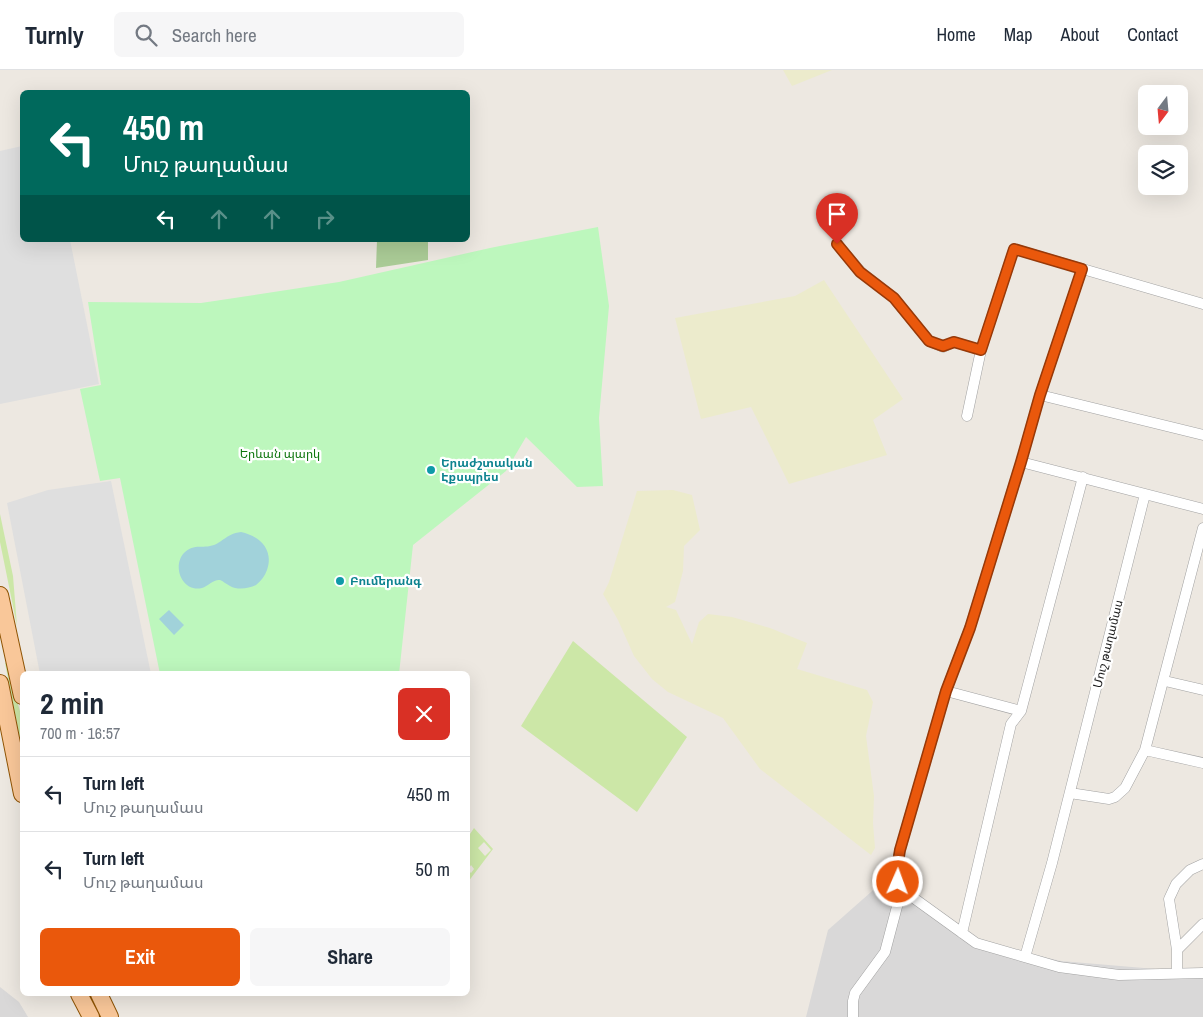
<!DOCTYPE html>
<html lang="en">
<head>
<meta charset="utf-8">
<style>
	body { margin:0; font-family:"Archivo Narrow","Noto Sans Armenian",sans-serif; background:#f6f6f7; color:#1f2937; height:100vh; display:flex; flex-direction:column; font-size:19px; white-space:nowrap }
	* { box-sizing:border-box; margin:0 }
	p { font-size:16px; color:#747a83 }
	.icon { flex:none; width:28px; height:28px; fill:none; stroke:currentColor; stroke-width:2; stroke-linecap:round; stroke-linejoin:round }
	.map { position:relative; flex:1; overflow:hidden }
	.panel { position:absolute; left:20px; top:601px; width:450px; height:325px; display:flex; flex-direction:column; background:#fff; border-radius:8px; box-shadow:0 5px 20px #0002 }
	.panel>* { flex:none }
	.hud { position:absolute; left:20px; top:20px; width:450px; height:152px; border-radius:8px; box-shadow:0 5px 20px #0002; background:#00695c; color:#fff; overflow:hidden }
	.needle { width:32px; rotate:196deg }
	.controls { position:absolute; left:1138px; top:15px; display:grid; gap:10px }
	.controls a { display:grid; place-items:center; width:50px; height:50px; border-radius:8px; background:#fff; box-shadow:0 5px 20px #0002; font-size:25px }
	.pin { position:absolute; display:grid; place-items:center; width:42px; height:42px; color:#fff; margin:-51px -21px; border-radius:50% 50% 50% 0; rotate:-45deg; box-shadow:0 0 5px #0007 }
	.pin .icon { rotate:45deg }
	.me { position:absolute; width:55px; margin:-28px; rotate:2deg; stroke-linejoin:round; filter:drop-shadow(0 0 4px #0008) }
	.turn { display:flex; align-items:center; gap:18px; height:105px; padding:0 20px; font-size:22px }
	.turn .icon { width:65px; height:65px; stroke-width:2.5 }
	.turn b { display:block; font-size:35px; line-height:42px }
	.lanes { display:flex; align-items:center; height:48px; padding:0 20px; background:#0003; justify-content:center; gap:25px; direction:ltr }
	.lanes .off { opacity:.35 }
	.round { display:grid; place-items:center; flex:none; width:52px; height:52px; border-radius:8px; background:#f6f6f7 }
	.head { display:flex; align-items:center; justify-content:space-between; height:85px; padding:0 20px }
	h1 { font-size:30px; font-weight:700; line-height:38px }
	.button { display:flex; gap:10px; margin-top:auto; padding:10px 20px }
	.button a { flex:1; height:58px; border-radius:8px; background:#ea580c; color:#fff; font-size:20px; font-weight:700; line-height:58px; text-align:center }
	.button a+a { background:#f6f6f7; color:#1f2937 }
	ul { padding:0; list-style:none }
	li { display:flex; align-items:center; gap:15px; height:75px; padding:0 20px; border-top:1px solid #e0e1e3 }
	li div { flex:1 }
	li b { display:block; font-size:19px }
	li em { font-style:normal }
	header { display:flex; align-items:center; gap:30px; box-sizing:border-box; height:70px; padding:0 25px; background:#fff; border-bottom:1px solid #e0e1e3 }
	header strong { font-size:24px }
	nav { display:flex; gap:28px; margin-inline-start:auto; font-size:18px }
	.search { width:350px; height:45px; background:#f6f6f7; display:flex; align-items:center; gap:12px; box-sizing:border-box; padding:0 18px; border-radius:8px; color:#747a83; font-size:19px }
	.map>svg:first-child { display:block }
	.residential { fill:#d9d8d8 }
	.farmland { fill:#ecebcc }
	.grass { fill:#cce7a7; fill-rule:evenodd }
	.forest { fill:#aacb96 }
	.park { fill:#bdf7bd }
	.parking { fill:#dfdfdf }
	.water { fill:#a1d2da }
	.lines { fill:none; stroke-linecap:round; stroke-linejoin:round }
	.street-casing { stroke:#a2a2a2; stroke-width:11 }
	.primary-casing { stroke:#8f5404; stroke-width:18 }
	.street { stroke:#fff; stroke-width:10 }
	.primary { stroke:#f9c799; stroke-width:16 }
	.route-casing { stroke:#983908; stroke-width:12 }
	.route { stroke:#ea580c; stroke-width:9 }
	.culture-dot { fill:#0f9aa8; stroke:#fff; stroke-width:2 }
	.labels { text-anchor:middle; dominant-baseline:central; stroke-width:4.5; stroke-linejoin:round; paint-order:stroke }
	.park-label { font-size:12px; fill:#0e750e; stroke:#fff }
	.culture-label { font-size:12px; font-weight:bold; fill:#0d838f; stroke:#fff; text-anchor:start }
	.street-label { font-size:12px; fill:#1b1b1b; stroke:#fff }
</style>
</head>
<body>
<header>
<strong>Turnly</strong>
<div class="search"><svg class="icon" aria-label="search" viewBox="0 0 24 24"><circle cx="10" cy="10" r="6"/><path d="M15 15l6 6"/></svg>Search here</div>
<nav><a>Home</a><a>Map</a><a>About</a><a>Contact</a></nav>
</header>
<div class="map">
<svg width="1203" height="947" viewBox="0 0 1203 947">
	<rect width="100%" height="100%" fill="#ede8e1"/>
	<path class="residential" d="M888 807 967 865 1018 881 1061 891 1203 903V947H806L828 860Z
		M0 917 19 932 28 947H0Z"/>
	<path class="farmland" d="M783 0H832L792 16Z
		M824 210 903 329 873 350 887 385 789 414 751 337 701 349 675 248 795 226Z
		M673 420 692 425 700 460 684 476 683 501 675 532 666 537 676 540 692 574 699 552 708 544 732 547 770 558 807 573 797 599 867 620 873 632 866 666 874 726 873 753 875 778 871 785 760 699 723 648 668 622 652 609 634 586 618 550 603 524 609 512 637 421Z"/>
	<path class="grass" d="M0 444 13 506 17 556 0 472Z
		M573 571 687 667 637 742 521 656Z
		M8 592 12 614 22 648V681L5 593Z
		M474 758 493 779 468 812V800L471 803 474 799 471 795 468 800V767ZM484 772 491 780 485 786 478 778Z"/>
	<path class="forest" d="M377 170H428V190L376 198Z"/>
	<path class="park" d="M598 157 609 236 599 348 603 416 577 417 526 367 506 401 413 475 399 604H160L120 408 100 411 80 319 101 315 88 232 201 233 339 212 490 178Z"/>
	<path class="parking" d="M22 76V170H70L99 314 0 334V81Z
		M111 411 151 604H40L7 433 48 420Z"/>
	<path class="water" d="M241 462C260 466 274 480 267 500 265 506 261 511 256 515 248 519 237 520 230 516 226 514 223 511 220 510 214 509 208 516 202 518 182 523 171 495 185 482 194 474 201 478 210 476 222 474 225 464 241 462Z
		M169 540 184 555 174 565 159 549Z"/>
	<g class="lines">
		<defs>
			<path id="street" d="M837 174 861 202 894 228 929 271 943 277 954 272 981 280 1014 179 1203 234
				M1082 199 1040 325 1021 392 970 558 946 621 900 780C897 797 894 806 904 821L976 873 1059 897 1119 905 1203 903
				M1040 325 1203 365
				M967 346 981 280
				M1021 392 1203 439
				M1165 611 1203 620
				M946 621 1021 641
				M1145 680 1203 693
				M1070 723 1109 729 1115 727 1125 718 1145 680 1203 458
				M962 863 1011 654 1021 641 1083 407
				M1177 880 1203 854
				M1025 887 1052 793 1145 424
				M1177 903V880L1169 829 1176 814 1190 800 1203 794
				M853 947V931L855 923 885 882 899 829 904 821"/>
			<path id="primary" d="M0 525 22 626
				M0 613 22 724
				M79 924 91 947
				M99 924 110 947"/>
		</defs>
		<use href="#street" class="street-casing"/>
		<use href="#primary" class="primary-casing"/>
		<use href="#street" class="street"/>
		<use href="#primary" class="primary"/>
	</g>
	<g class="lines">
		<defs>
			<path id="route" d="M837 174 860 202 894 228 929 271 943 276 954 272 981 280 1014 179 1082 199 1040 325 1021 392 970 558 946 621 900 780 897 798 898 812"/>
		</defs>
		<use href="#route" class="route-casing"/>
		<use href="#route" class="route"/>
	</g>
	<g class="culture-dot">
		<circle cx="431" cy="400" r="5"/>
		<circle cx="340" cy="511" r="5"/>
	</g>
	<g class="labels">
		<g class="park-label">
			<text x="280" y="384">Երևան պարկ</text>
		</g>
		<g class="culture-label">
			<text x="441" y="393">Երաժշտական<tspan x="441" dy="14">Էքսպրես</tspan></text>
			<text x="350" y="511">Բումերանգ</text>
		</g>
		<g class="street-label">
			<text transform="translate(1108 574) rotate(-76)">Մուշ թաղամաս</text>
		</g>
	</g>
</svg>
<div class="controls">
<a><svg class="needle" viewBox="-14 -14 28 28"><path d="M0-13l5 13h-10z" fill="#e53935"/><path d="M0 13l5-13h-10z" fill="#747a83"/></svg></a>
<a><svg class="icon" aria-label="layers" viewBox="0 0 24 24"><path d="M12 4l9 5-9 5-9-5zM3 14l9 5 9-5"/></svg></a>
</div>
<div class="pin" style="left:837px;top:174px;background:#d93025"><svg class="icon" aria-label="arrive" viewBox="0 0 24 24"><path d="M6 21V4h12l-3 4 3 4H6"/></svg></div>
<svg class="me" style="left:898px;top:812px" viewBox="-20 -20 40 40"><circle r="17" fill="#ea580c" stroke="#fff" stroke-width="3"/><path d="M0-11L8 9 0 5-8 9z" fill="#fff"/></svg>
<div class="hud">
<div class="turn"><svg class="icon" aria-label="left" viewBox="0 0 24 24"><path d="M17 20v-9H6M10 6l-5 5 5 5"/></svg><div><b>450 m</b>Մուշ թաղամաս</div></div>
<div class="lanes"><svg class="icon" aria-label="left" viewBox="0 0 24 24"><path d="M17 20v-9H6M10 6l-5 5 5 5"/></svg><svg class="icon off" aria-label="ahead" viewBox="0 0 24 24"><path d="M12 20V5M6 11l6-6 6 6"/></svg><svg class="icon off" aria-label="ahead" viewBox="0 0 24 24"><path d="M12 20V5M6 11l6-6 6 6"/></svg><svg class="icon off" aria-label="right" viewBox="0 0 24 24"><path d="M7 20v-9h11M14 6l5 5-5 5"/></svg></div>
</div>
<section class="panel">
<div class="head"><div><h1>2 min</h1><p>700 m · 16:57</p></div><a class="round" style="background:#d93025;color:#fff"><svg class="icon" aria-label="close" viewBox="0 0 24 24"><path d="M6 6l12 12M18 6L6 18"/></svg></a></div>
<ul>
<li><svg class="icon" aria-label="left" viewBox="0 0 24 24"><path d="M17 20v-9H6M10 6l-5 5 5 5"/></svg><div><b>Turn left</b><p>Մուշ թաղամաս</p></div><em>450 m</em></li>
<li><svg class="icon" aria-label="left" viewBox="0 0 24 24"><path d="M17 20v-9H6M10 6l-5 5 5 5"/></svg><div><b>Turn left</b><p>Մուշ թաղամաս</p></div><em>50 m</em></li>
</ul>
<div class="button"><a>Exit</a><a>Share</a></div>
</section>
</div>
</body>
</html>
